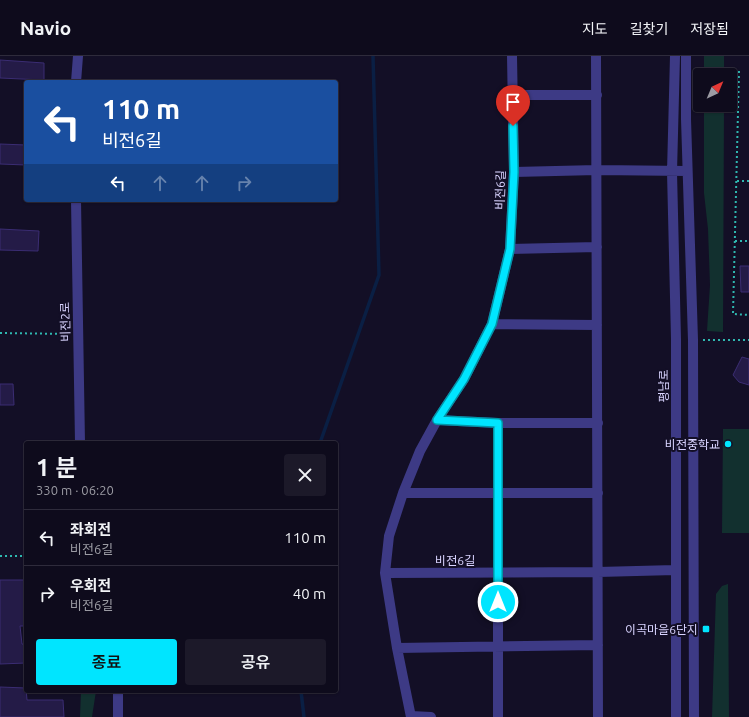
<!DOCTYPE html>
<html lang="ko">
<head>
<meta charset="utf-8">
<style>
	body { margin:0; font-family:Ubuntu,"Noto Sans KR",sans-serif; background:#1c1929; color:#f1f3f6; height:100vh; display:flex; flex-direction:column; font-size:15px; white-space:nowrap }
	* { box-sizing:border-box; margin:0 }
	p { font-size:13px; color:#9b9ba3 }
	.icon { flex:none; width:22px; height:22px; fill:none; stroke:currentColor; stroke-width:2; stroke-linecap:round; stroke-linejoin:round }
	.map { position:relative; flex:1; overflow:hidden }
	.details { position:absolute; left:24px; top:385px; width:314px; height:252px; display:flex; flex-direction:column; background:#0e0b1c; border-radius:4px; box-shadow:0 1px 3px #0004,0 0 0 1px #2e2b3b }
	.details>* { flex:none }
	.guide { position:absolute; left:24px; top:24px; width:314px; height:122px; border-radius:4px; box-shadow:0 1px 3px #0004,0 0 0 1px #2e2b3b; background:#1a4fa0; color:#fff; overflow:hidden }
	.needle { width:26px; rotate:44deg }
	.controls { position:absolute; left:693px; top:12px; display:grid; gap:8px }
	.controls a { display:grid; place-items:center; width:44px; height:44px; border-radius:4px; background:#0e0b1c; box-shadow:0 1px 3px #0004,0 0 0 1px #2e2b3b; font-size:20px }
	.pin { position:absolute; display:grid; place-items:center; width:34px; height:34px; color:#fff; margin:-41px -17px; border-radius:50% 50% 50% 0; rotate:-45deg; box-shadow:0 0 4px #0007 }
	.pin .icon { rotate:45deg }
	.me { position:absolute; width:44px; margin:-22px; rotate:0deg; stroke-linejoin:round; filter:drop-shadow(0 0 3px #0008) }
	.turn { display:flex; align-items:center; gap:14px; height:84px; padding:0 12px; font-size:18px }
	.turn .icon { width:52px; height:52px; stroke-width:2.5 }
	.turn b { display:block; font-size:28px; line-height:34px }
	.lanes { display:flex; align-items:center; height:38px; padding:0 12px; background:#0003; justify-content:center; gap:20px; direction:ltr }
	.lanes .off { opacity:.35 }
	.round { display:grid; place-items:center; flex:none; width:42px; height:42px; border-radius:4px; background:#1c1929 }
	.head { display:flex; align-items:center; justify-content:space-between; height:68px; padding:0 12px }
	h1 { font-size:24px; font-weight:600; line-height:30px }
	.primary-button { display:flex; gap:8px; margin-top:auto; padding:8px 12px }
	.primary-button a { flex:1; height:46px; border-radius:4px; background:#00e5ff; color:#111; font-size:16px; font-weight:600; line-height:46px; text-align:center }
	.primary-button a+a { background:#1c1929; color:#f1f3f6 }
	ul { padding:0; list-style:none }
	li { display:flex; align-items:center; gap:12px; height:56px; padding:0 12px; border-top:1px solid #2e2b3b }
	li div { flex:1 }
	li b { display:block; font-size:15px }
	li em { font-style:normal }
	header { display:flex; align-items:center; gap:24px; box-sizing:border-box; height:56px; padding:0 20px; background:#0e0b1c; border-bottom:1px solid #2e2b3b }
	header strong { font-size:19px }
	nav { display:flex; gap:22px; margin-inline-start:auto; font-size:14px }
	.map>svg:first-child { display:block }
	.green { fill:#12302f }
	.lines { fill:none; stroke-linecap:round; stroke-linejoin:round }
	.stream { stroke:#0a1f44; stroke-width:3.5 }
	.building { fill:#241b47; stroke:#3b2d73 }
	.path { stroke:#2fb8b0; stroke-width:2; stroke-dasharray:2 3; stroke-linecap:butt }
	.minor { stroke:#3d3a85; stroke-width:10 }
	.route-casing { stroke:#0095a6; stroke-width:10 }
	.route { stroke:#00e5ff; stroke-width:7 }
	.poi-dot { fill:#00e5ff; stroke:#130f26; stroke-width:1.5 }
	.labels { text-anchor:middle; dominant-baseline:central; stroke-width:4; stroke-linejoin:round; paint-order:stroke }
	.street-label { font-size:12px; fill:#d9d4ff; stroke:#130f26 }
	.poi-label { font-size:12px; fill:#d9d4ff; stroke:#130f26; text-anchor:end }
</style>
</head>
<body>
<header>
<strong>Navio</strong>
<nav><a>지도</a><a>길찾기</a><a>저장됨</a></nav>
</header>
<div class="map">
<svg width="749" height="661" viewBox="0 0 749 661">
	<rect width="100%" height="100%" fill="#130f26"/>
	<path class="green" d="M704 0H724V19H704Z
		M704 49H724L723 276 707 275 710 229 708 173 704 137Z
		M723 373H749V477H722Z
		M728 528 729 661H712L716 538 722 530Z
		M81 635H96L92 661H80Z"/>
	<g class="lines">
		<path class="stream" d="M320 387 379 219 373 0
			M301 635 304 661"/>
	</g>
	<path class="building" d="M0 4 44 7V24L0 22Z
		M0 88 26 89V109L0 108Z
		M0 173 39 175 38 195 0 194Z
		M740 210H749V236H741Z
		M742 301 749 303V329L739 326 733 319Z
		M0 328H13L14 349H0Z
		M0 524H26V570H20L22 588 26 589V607L0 608Z
		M0 631 26 632 27 644H63L64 661H0Z"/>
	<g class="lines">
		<path class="path" d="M739 15 733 258 749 259
			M737 125H749
			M735 185H749
			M0 277 69 278
			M703 284H749
			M0 500H26"/>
		<path class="minor" d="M596 0 598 661
			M675 0 672 116 676 283V661
			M686 0V63L693 284 694 661
			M76 26 78 0
			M512 39H597
			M514 116 597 114 687 115
			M76 144 80 387
			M510 193 597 191
			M492 268 597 269
			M437 364 498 367H598
			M498 367V661
			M403 437H598
			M385 517 598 516 675 514
			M397 592 598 589
			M411 660 431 661
			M118 661V635
			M411 661 397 592 385 517 389 480 403 437 420 395 437 364 464 323 492 268 510 193 514 116 512 0"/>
	</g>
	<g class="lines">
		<defs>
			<path id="route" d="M498 546V367L437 364 464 323 492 268 510 193 514 116 513 70"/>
		</defs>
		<use href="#route" class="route-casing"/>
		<use href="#route" class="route"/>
	</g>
	<g class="poi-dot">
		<circle cx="728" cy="388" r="4"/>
		<rect x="702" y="569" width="8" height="8" rx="2"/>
	</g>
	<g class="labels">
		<g class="street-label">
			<text transform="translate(500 134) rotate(-88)">비전6길</text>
			<text transform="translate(65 266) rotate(-91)">비전2로</text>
			<text transform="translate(663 330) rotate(-90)">평남로</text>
			<text x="455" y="504">비전6길</text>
		</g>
		<g class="poi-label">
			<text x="720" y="388">비전중학교</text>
			<text x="698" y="573">이곡마을6단지</text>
		</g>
	</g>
</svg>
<div class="controls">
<a><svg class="needle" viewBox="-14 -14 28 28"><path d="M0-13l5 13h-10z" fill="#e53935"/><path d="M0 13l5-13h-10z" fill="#9b9ba3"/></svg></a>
</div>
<div class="pin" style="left:513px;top:70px;background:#d93025"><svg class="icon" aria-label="arrive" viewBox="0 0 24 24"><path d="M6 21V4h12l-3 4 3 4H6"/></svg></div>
<svg class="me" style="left:498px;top:546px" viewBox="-20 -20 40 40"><circle r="17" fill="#00e5ff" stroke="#fff" stroke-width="3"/><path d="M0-11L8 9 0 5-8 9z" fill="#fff"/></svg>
<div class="guide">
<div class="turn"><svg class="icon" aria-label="left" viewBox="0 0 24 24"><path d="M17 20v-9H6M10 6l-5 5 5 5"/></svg><div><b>110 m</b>비전6길</div></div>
<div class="lanes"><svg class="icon" aria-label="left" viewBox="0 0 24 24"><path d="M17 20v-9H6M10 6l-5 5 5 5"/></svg><svg class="icon off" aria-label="ahead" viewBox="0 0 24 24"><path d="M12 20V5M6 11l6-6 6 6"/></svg><svg class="icon off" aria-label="ahead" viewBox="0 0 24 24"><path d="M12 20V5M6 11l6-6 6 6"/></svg><svg class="icon off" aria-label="right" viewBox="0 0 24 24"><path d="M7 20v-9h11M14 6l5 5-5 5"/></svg></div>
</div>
<section class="details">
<div class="head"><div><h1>1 분</h1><p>330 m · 06:20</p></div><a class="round"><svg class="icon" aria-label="close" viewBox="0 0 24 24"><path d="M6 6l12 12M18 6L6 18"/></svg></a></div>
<ul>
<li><svg class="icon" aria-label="left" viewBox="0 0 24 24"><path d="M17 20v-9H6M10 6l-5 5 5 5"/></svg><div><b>좌회전</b><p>비전6길</p></div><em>110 m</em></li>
<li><svg class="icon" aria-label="right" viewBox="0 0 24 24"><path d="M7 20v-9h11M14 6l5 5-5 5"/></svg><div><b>우회전</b><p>비전6길</p></div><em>40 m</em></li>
</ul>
<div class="primary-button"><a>종료</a><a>공유</a></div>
</section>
</div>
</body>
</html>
